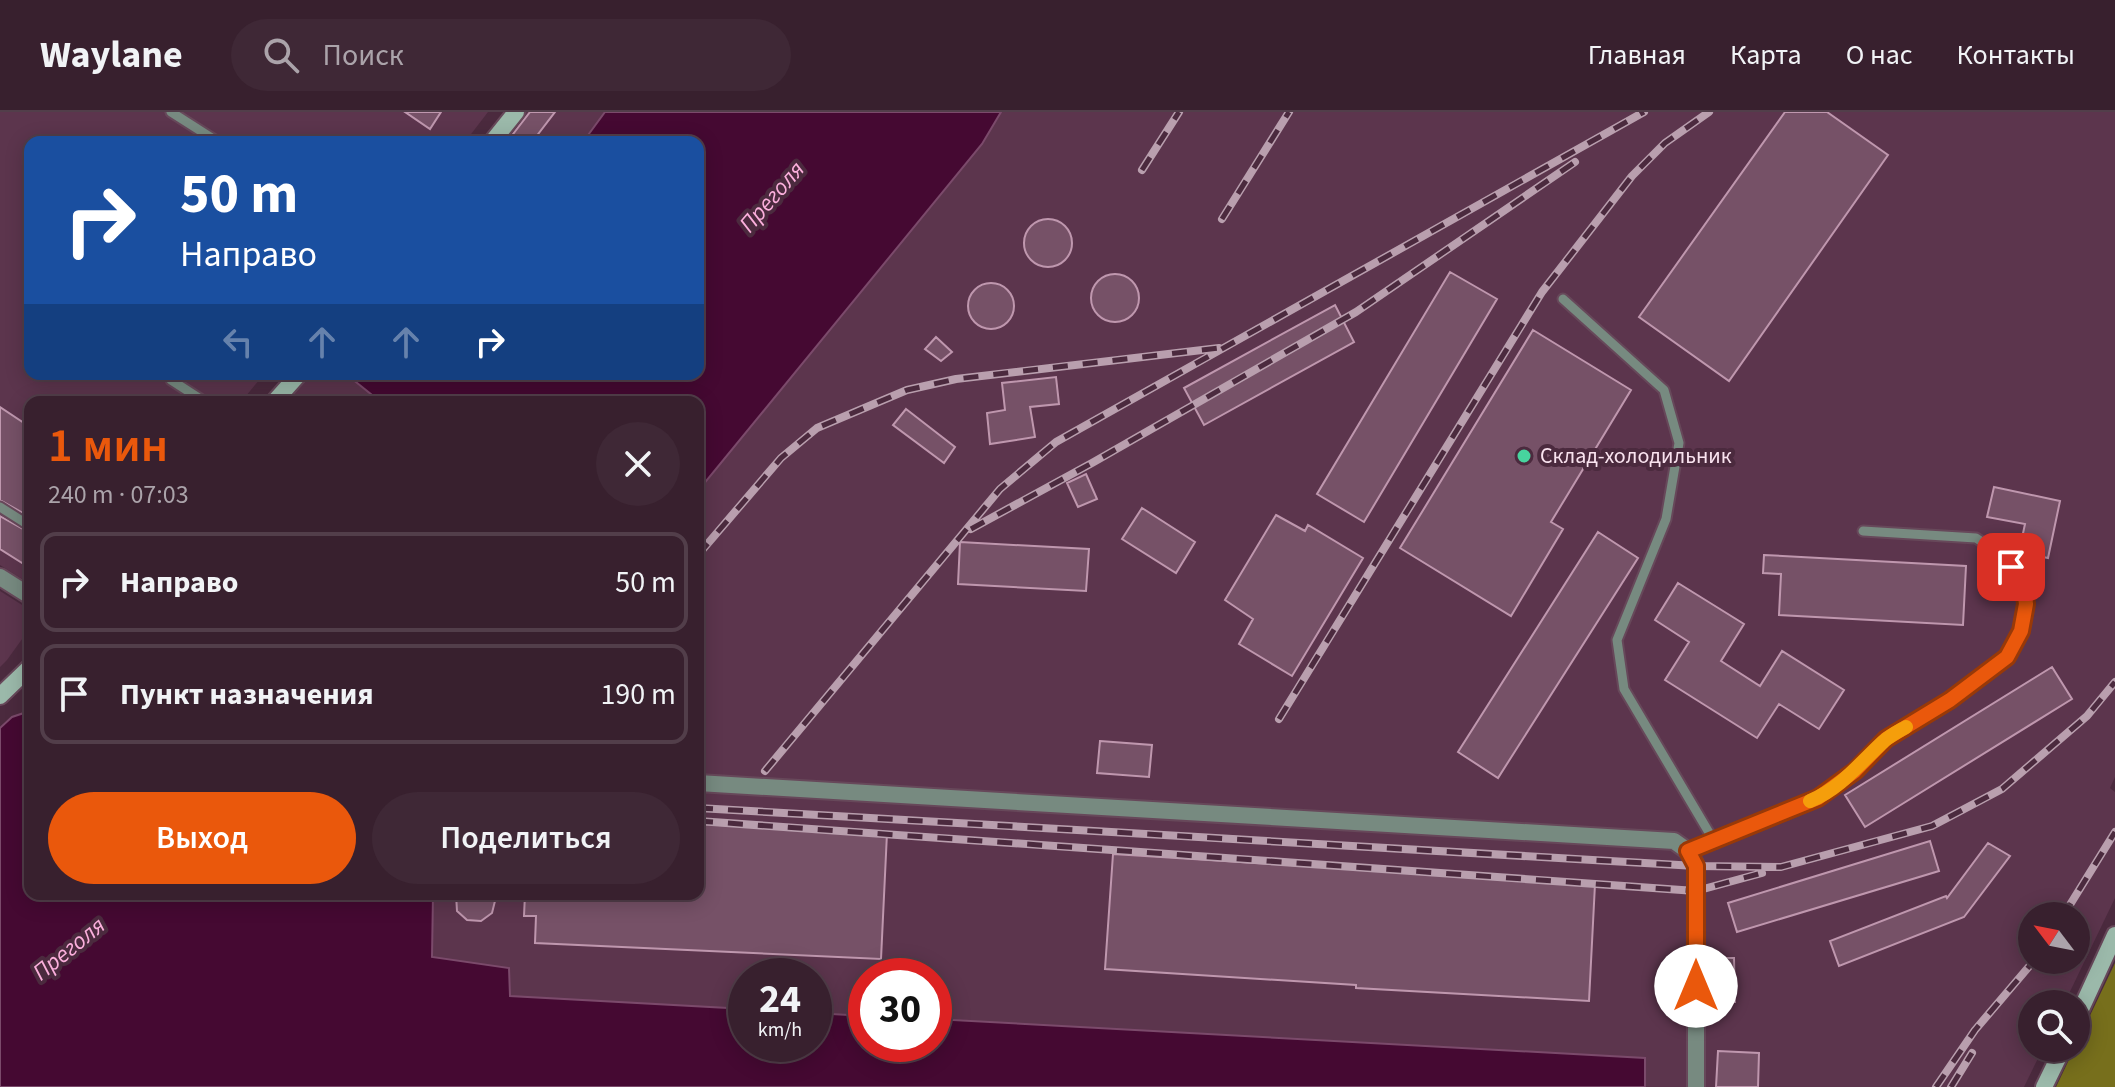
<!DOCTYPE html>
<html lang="ru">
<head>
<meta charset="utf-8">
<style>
	body { margin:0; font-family:"Source Sans 3",sans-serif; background:#3f2836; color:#f1f3f6; height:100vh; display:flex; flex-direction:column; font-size:30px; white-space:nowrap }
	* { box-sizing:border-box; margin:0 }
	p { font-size:26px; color:#aba3aa }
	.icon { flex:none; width:44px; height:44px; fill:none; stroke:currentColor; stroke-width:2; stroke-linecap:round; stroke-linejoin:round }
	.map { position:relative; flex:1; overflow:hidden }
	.side { position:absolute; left:24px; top:284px; width:680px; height:504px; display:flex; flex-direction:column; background:#38202e; border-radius:16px; box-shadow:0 4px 20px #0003,0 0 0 2px #523e4a }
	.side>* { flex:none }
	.banner { position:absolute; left:24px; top:24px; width:680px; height:244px; border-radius:16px; box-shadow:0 4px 20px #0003,0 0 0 2px #523e4a; background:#1a4fa0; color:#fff; overflow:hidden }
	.needle { width:52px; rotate:302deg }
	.tools { position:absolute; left:2018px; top:790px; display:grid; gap:16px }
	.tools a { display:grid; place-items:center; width:72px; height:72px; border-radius:50%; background:#38202e; box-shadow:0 4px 20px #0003,0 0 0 2px #523e4a; font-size:40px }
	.speed { position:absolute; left:728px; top:846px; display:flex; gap:16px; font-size:40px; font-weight:700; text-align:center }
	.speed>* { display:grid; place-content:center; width:104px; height:104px; border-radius:50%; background:#38202e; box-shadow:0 4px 20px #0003,0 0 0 2px #523e4a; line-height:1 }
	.speed small { font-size:20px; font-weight:400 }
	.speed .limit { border:12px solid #d22; background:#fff; color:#111 }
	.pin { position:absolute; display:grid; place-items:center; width:68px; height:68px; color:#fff; margin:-34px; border-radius:16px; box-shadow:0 4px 12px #0006 }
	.me { position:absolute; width:88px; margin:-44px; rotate:0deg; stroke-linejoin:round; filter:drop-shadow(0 0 6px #0008) }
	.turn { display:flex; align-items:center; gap:28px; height:168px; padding:0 24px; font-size:36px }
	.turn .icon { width:104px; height:104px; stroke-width:2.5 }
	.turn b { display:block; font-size:56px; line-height:68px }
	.lanes { display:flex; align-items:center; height:76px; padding:0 24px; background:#0003; justify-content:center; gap:40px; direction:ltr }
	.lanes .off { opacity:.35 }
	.round { display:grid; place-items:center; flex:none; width:84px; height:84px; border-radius:42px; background:#3f2836 }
	.summary { display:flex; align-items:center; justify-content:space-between; height:136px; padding:0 24px }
	h1 { font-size:48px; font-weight:600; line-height:60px; color:#ea580c }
	.button { display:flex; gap:16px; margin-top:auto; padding:16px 24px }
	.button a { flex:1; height:92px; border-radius:48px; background:#ea580c; color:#fff; font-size:32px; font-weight:600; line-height:92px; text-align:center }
	.button a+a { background:#3f2836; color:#f1f3f6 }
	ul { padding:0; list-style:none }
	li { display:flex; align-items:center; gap:24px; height:100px; margin:0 16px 12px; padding:0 8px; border:4px solid #523e4a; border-radius:16px }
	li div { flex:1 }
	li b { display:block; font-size:30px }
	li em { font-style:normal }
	header { display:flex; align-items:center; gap:48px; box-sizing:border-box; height:112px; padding:0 40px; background:#38202e; border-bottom:2px solid #523e4a }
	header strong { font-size:38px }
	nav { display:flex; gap:44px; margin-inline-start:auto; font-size:28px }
	.search { width:560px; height:72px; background:#3f2836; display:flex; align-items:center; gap:20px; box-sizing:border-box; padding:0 28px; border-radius:44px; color:#aba3aa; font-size:30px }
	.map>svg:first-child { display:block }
	.built { fill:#5c354d; fill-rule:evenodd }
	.forest { fill:#776f1c }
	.water { fill:#450932; stroke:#7b4a6b; stroke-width:2 }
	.building { fill:#765167; stroke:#bf97ae; stroke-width:2 }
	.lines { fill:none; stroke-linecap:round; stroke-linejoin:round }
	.lane-casing { stroke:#67485a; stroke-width:13 }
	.street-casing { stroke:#67485a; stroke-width:20 }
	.secondary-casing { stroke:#67485a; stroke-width:20 }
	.lane { stroke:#778a80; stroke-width:9 }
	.street { stroke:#778a80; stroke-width:16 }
	.secondary { stroke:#9bb9aa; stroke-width:16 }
	.rail-casing { stroke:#b99fae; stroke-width:8 }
	.rail { stroke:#4b2a3e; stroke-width:5; stroke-dasharray:15; stroke-linecap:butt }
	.route-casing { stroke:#983908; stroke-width:20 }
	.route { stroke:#ea580c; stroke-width:14 }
	.slow { stroke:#f59e0b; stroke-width:14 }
	.poi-dot { fill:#47d49e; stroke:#4b2a3e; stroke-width:3 }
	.labels { text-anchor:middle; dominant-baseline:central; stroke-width:8; stroke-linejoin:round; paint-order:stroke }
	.poi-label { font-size:22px; fill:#f9e3ef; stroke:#4b2a3e; text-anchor:start }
	.water-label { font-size:24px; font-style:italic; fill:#fbafdc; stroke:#4b2a3e }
</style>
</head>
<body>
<header>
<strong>Waylane</strong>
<div class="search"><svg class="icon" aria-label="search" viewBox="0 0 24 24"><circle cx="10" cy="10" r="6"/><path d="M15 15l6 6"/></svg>Поиск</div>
<nav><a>Главная</a><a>Карта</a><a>О нас</a><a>Контакты</a></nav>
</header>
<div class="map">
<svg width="2115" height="975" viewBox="0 0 2115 975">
	<rect width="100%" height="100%" fill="#4b2a3e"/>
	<path class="built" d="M0 0H488L465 30H30V262H264L241 290H30V472L0 453Z
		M525 0H605L583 30H502Z
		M1001 0H2115V665L2110 676 2115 680V786L2064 892H2032V936H2043L2024 975H1645V947L934 907V864H866V904L814 901V864H746V897L510 884 509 856 432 845 433 782H698V379L982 32ZM2032 804H2076V848H2032Z
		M309 262H346L373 284 367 290H285Z
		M0 479 30 498V516L7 548 0 555Z"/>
	<path class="forest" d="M2115 851V975H2056Z"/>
	<path class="water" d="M605 0H1001L982 32 698 379V290H367L372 283 346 262H698V30H583Z
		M30 599V782H433L432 845 509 856 510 884 746 897V932H814V901L866 904V932H934V907L1645 946V975H0V616L12 605Z"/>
	<path class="building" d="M405 0H441L430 17Z
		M530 0H555L532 30H507Z
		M1785 0H1827L1888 43 1729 269 1639 205Z
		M1024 131a24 24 0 1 1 48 0a24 24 0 1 1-48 0Z
		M1450 160 1497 187 1364 410 1317 382Z
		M1091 186a24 24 0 1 1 48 0a24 24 0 1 1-48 0Z
		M968 194a23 23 0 1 1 46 0a23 23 0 1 1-46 0Z
		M1335 193 1354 230 1204 313 1184 276Z
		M1533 218 1631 278 1551 410 1563 417 1511 504 1400 436Z
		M936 225 952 240 941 249 925 237Z
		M1056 265 1059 292 1030 295 1035 325 990 332 987 301 1005 298 1002 271Z
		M0 295 30 315V405L0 388Z
		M906 297 955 335 944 351 893 313Z
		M1086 362 1097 387 1078 395 1067 371Z
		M1994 375 2060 389 2048 446 2019 440 2025 412 1987 405Z
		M1142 396 1195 430 1176 461 1122 427Z
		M1276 403 1305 419 1308 413 1363 446 1292 564 1239 532 1253 507 1225 488Z
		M0 404 30 421V456L0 437Z
		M1598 420 1638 446 1498 666 1458 640Z
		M960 430 1089 437 1086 479 958 472Z
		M1764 443 1966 454 1963 513 1779 503 1781 462 1763 461Z
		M1678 471 1744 512 1721 549 1760 574 1782 539 1844 578 1819 617 1779 592 1757 626 1665 568 1689 530 1655 508Z
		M2052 555 2072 587 1865 715 1845 683Z
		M1100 629 1152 633 1149 665 1097 661Z
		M698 712 887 721 881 847 535 831 536 804H524L525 782H698Z
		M1930 729 1939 759 1737 820 1728 791Z
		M1988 731 2010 744 1964 805 1839 854 1830 829 1946 784 1947 786Z
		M1113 742 1595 772 1589 889 1356 876V873L1105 857Z
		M456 782H494L495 789 492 801 481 809 467 808 457 799Z
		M1714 846H1734L1735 890H1716Z
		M1718 939 1759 941 1758 975H1716Z"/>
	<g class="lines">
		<defs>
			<path id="lane" d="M171 0 218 30
				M1563 187 1664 278 1679 331 1666 407 1617 528 1624 577 1714 729
				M171 268 205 290
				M0 395 30 414
				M1688 739 1818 686 1855 659 1886 627 1950 588 2007 545 2021 519 2026 492 2023 469 1999 441 1976 426 1863 419"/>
			<path id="street" d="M0 465 30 484
				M698 671 1674 729 1688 739 1696 754V975"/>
			<path id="secondary" d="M492 30 516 0
				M274 290 299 262
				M0 584 30 555
				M2076 908 2115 823
				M2044 975 2063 936"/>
		</defs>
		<use href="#lane" class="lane-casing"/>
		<use href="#street" class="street-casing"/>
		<use href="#secondary" class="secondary-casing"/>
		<use href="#lane" class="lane"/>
		<use href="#street" class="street"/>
		<use href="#secondary" class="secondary"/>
		<defs>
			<path id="rail" d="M1142 58 1179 0
				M1222 107 1289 0
				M971 417 1092 351 1356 200 1575 50
				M698 443 781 346 817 316 907 278 956 267 1219 236
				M1279 607 1542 180 1632 64 1665 31 1709 0
				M765 659 1000 377 1056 330 1644 0
				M698 696 1696 754 1781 755 1932 714 2002 677 2087 604 2115 570
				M698 709 1696 779 1762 761
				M2063 804 2115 720
				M1936 975 1975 918 2032 851
				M1951 975 1972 941"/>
		</defs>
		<use href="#rail" class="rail-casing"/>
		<use href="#rail" class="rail"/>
	</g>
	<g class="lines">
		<defs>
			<path id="route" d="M1696 874V754L1688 739 1818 686 1855 659 1886 627 1950 588 2007 545 2021 519 2026 492 2023 469 2011 455"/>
		</defs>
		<use href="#route" class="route-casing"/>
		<use href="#route" class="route"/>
		<path class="slow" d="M1810 689C1840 677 1861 650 1884 629 1891 623 1899 619 1906 615"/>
	</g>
	<circle class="poi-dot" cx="1524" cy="344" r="8"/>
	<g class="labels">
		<g class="poi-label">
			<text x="1540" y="344">Склад-холодильник</text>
		</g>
		<g class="water-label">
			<text transform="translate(772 85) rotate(-49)">Преголя</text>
			<text transform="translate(69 837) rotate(-39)">Преголя</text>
		</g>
	</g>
</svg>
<div class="tools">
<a><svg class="needle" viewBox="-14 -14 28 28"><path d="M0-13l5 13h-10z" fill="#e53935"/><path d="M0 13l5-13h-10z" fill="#aba3aa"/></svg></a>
<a><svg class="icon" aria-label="search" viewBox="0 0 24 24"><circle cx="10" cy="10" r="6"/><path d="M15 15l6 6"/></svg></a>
</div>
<div class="speed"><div>24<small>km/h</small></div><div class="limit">30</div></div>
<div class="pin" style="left:2011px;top:455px;background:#d93025"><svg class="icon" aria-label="arrive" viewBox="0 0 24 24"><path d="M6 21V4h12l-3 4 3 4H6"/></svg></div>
<svg class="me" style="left:1696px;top:874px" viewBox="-20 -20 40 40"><circle r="19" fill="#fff"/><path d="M0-13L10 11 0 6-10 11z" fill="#ea580c"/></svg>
<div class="banner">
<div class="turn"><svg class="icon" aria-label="right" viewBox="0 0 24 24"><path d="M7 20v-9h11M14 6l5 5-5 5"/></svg><div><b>50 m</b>Направо</div></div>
<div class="lanes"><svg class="icon off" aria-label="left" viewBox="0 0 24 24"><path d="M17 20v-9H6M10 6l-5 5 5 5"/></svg><svg class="icon off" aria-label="ahead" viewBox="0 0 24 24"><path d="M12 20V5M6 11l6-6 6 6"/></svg><svg class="icon off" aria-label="ahead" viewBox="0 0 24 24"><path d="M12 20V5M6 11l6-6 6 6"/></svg><svg class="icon" aria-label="right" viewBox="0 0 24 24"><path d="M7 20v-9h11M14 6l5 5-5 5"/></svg></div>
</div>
<section class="side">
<div class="summary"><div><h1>1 мин</h1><p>240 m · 07:03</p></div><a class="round"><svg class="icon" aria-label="close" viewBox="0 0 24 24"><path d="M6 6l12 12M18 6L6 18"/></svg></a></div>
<ul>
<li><svg class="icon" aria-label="right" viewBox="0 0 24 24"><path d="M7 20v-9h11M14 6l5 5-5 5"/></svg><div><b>Направо</b></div><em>50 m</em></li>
<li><svg class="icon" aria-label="arrive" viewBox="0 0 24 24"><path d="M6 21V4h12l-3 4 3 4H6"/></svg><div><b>Пункт назначения</b></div><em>190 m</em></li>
</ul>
<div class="button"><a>Выход</a><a>Поделиться</a></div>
</section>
</div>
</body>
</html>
